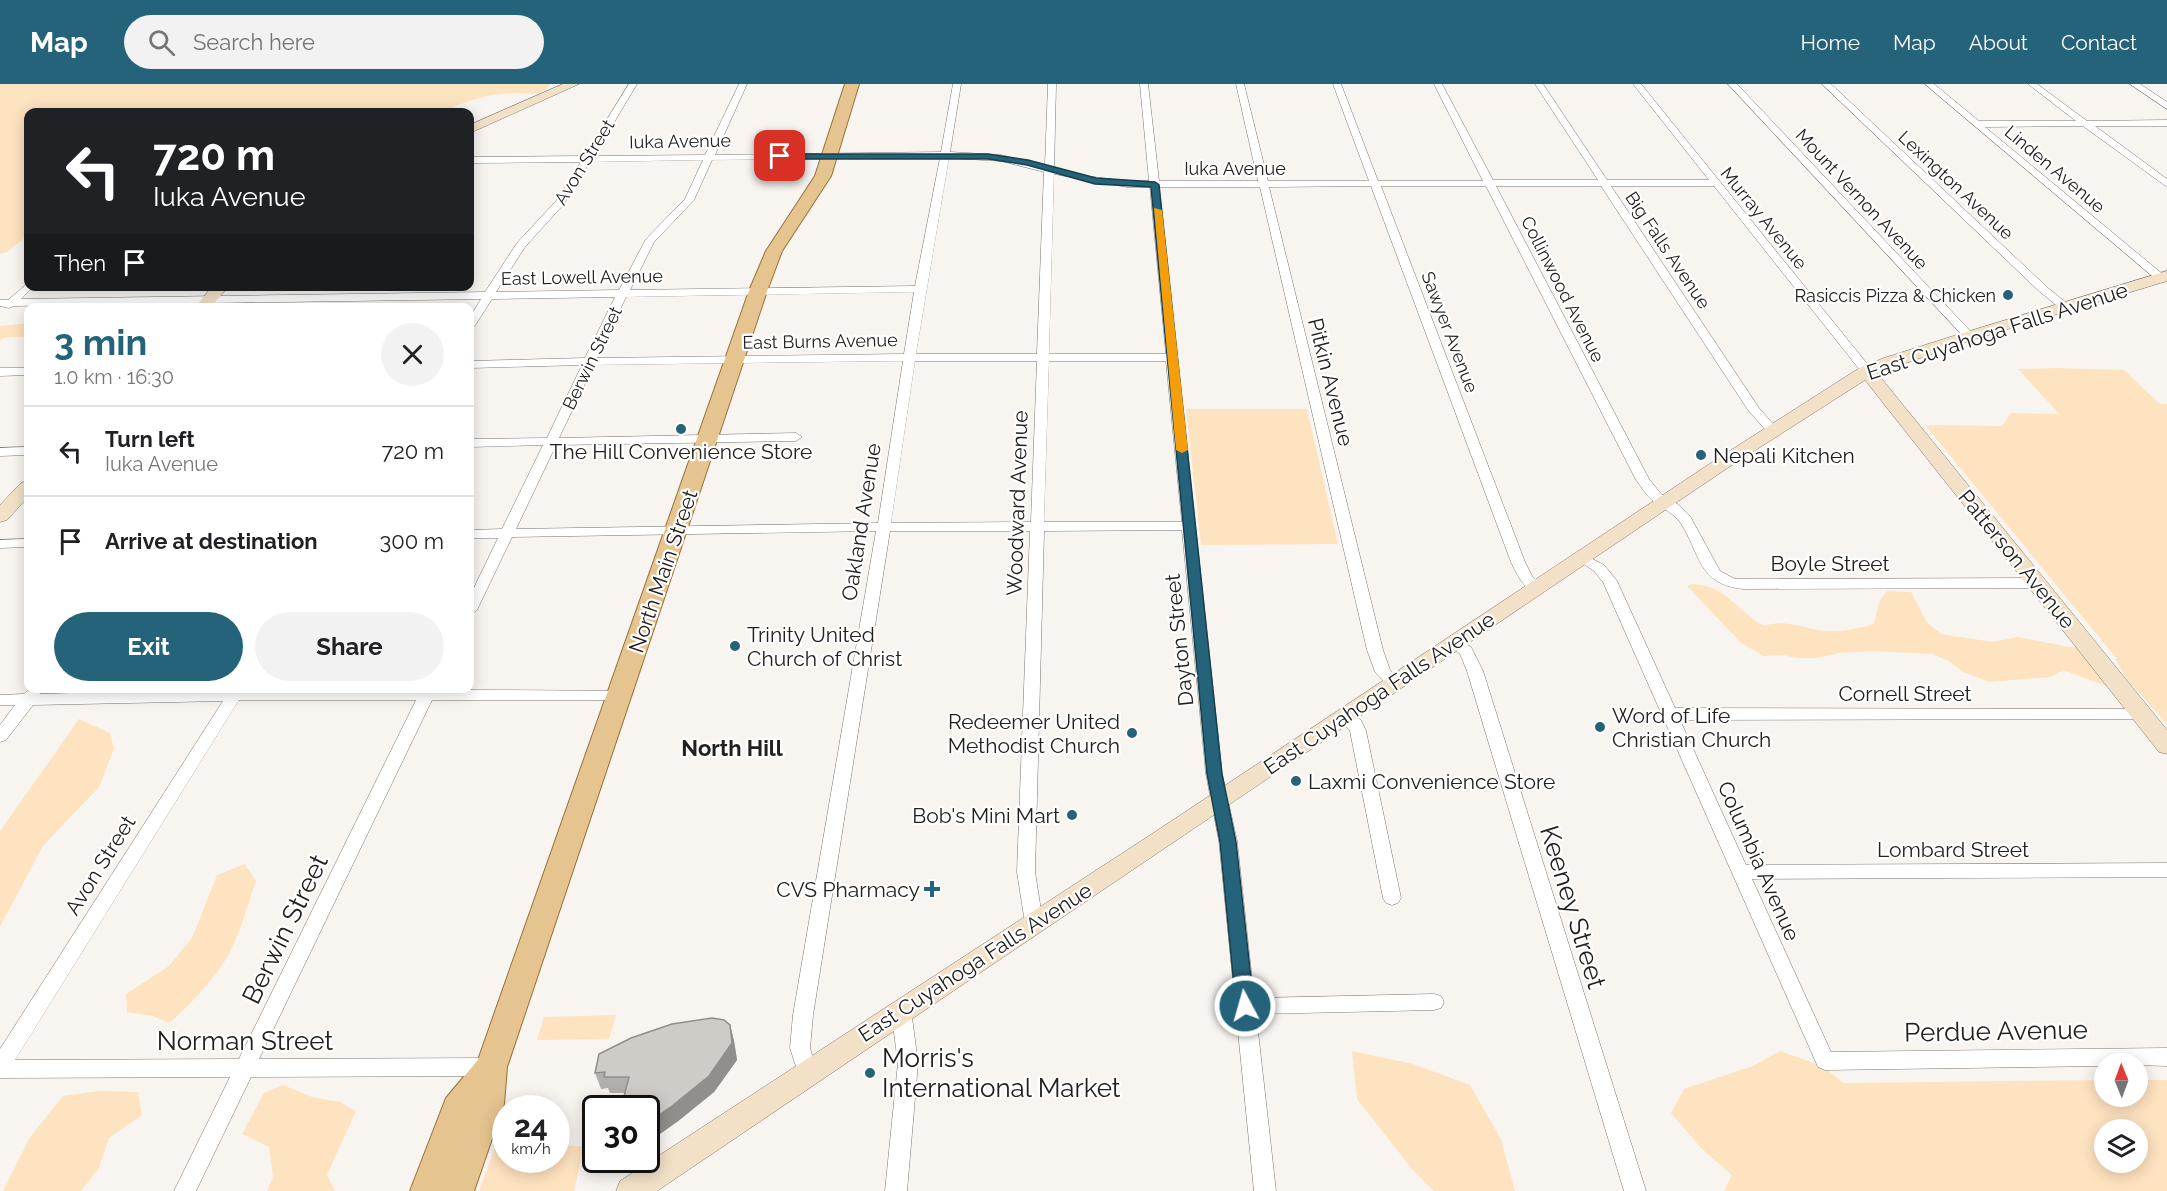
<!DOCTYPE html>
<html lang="en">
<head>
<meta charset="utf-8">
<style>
	body { margin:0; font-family:Raleway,sans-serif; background:#f2f2f2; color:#202124; height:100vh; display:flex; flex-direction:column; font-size:22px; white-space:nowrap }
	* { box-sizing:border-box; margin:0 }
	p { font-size:20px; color:#757577 }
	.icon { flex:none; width:33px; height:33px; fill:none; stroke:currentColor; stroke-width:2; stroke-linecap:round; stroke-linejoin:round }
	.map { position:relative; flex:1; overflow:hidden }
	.panel { position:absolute; left:24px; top:219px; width:450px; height:390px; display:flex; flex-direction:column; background:#fff; border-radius:12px; box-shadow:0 3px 15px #0003 }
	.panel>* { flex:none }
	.banner { position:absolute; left:24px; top:24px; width:450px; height:183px; border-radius:12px; box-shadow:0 3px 15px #0003; background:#202124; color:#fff; overflow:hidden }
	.needle { width:39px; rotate:359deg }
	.controls { position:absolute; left:2094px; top:969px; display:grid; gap:12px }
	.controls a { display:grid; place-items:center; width:54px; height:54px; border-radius:50%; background:#fff; box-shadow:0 3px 15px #0003; font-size:30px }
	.speed { position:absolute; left:492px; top:1011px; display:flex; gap:12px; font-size:30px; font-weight:700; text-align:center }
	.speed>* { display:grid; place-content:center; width:78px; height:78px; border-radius:50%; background:#fff; box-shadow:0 3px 15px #0003; line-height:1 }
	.speed small { font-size:15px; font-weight:400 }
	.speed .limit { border:3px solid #111; border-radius:9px; background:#fff; color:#111 }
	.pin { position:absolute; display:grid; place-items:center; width:51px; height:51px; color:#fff; margin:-26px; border-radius:12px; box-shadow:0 3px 9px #0006 }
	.me { position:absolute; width:66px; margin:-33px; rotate:354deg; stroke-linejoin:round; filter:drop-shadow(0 0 4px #0008) }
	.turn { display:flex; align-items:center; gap:21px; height:126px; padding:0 30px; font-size:27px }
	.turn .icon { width:78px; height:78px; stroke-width:2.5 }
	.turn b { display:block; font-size:42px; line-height:51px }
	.then { display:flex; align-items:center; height:57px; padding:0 30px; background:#0003; gap:12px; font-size:22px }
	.round { display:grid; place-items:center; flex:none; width:63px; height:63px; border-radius:32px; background:#f2f2f2 }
	.summary { display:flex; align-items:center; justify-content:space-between; height:102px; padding:0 30px }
	h1 { font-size:36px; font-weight:700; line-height:45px; color:#246379 }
	.action { display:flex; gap:12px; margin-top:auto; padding:12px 30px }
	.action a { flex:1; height:69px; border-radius:36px; background:#246379; color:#fff; font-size:24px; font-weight:700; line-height:69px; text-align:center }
	.action a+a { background:#f2f2f2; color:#202124 }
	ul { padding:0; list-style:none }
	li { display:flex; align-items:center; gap:18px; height:90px; padding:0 30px; border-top:2px solid #e0e0e0 }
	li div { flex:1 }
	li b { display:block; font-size:22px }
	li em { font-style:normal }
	header { display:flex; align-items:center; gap:36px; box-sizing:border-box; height:84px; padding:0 30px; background:#246379; color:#fff }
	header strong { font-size:28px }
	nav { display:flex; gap:33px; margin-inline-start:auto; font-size:21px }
	.search { width:420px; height:54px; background:#f2f2f2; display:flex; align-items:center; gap:15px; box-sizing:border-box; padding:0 21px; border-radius:33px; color:#757577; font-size:22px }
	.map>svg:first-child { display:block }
	.green { fill:#fee3c0; fill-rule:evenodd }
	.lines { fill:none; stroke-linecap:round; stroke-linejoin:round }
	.street-casing { stroke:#7a7773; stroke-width:1 }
	.secondary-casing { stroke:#7a7773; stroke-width:1 }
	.primary-casing { stroke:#977137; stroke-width:2 }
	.street { fill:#fff; fill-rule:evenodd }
	.secondary { fill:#f3e1c7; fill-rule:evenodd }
	.primary { fill:#e6c48f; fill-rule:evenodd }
	.wall { fill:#b2afac }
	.shaded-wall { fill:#918f8c }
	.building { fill:#cfccc8; stroke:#918f8c; stroke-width:1.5 }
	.route { fill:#246379; stroke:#17404f; stroke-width:1.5 }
	.slow { fill:#f59e0b }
	.poi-dot { fill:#246379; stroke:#fff; stroke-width:2 }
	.labels { text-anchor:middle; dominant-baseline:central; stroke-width:4.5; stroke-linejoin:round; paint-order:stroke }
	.far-street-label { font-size:18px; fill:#232120; stroke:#fff }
	.far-poi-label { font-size:18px; fill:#232120; stroke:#fff; text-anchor:end }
	.street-label { font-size:21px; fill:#232120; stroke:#fff }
	.poi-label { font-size:21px; fill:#232120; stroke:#fff; text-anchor:start }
	.neighbourhood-label { font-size:22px; font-weight:bold; fill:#232120; stroke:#fff }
	.near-street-label { font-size:26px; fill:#232120; stroke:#fff }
	.near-poi-label { font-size:26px; fill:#232120; stroke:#fff; text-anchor:start }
</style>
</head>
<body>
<header>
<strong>Map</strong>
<div class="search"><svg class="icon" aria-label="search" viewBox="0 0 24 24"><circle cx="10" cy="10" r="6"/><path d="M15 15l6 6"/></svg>Search here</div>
<nav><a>Home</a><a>Map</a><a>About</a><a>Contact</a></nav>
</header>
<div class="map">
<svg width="2167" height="1107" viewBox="0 0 2167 1107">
	<rect width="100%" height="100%" fill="#f8f5f1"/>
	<path class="green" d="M0 0H550C547 4 545 8 539 9 530 10 520 9 510 9 490 10 463 17 445 28H28V151L7 168 0 170Z
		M28 239V253H5L0 257V242Z
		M2057 284 2124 286 2160 320H2167V640L2127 595 2115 575H2117L1925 341 2002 342 2011 329 2059 330 2018 285Z
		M1186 325H1307L1338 460 1201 461Z
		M1691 500C1727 501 1735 526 1764 542 1784 534 1807 546 1828 547 1844 548 1859 544 1874 540L1879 518 1887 507 1911 508 1926 537 1941 550 1993 558 2018 553 2070 563H2084L2120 607 2063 586 2051 593 1989 598 1963 588 1949 577 1932 570 1872 567 1840 569 1817 574H1796L1784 571 1764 572 1741 559 1687 502Z
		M79 635 110 649 114 665 99 703 43 762 0 843V747Z
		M245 780 256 797C248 820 241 846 230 868 218 891 190 922 169 939L153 932 127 928 126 910 169 882 192 854 217 791Z
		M616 931 609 955 537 956 544 933Z
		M1352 967 1413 980 1470 1001 1501 1055 1515 1107H1434L1412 1085 1357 1015Z
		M1780 967 1822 982 1844 999 2104 996V1012H2138V996H2167V1107H1724L1732 1091 1701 1064 1671 1029 1684 1005 1753 982ZM2104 1046H2138V1078H2104Z
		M283 1001 312 1013 340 1018 356 1027 327 1091 335 1107H267L273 1093 269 1063 242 1050 264 1009Z
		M98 1007 138 1008 142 1031 109 1054 99 1084 81 1107H3L30 1053 63 1012Z
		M557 1062H584L574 1107H479L495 1063H505L506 1076H556Z"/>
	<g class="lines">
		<defs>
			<path id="street" d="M629 0H637L594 72 705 71 739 0H747L715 71 941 68 953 0H961L950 68 1001 71 1045 82 1048 0H1056L1054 85C1085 93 1117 97 1149 97L1140 0H1148L1159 97H1258L1236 0H1244L1268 97H1369L1333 0H1341L1378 97H1483L1434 0H1442L1493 96H1598L1535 0H1543L1607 96H1709L1633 0H1641L1873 287 1867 291 1863 290 1714 102H1611L1759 324 1780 348 1778 351H1770L1748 326 1601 102H1496L1649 395 1661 410 1679 421 1690 432 1720 487 1735 495H1743L2036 494 2043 499 2036 504 1743 505C1697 500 1701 470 1680 438 1672 427 1659 424 1651 415 1645 410 1641 402 1636 396L1486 102H1381L1525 478 1532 492 1544 504 1537 509C1523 505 1517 490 1511 478L1371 102 1269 103 1383 566 1390 586 1402 599 1399 603H1389L1375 588 1367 566 1260 103H1159L1222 690 1237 757 1254 914 1434 910 1441 912 1444 918 1441 924 1434 926 1256 930 1276 1107H1254L1219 757 1206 690 1182 446 1044 447 1035 788 1043 839 1040 844 1034 846 1028 844 1025 839 1017 788 1030 447H890L813 931 810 964 817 989 814 995 807 998 800 995 790 964 793 931 876 447 512 453 477 526 470 531V512L498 454H470V446L502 445 543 361 470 363V355L547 354 582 281 470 284V277L585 274 615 213 492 215 474 243 470 244V233L481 215 14 222 9 224 0 222V216H8L28 199V202H34L21 215 485 208 517 159 556 117 581 78 470 79V73L584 72ZM940 74 915 202 630 206 654 158 694 116 712 76ZM949 74 1001 77 1044 88 1037 270H916ZM703 76 685 115 646 155 619 206 496 208 525 163 563 121 590 78ZM1054 90 1127 103H1150L1166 270H1049ZM914 208 904 270 597 274 626 213ZM903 277 878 439 516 445 556 361 796 357 802 353 796 349 559 354 594 281ZM915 277H1037L1031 438 891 439ZM1049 277H1166L1182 438H1044Z
				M1728 0H1737L1973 250V254H1965Z
				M1822 0H1831L2048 204 2069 221V225H2061L2040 208Z
				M1925 0H1934L1979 37H2076L2028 0H2037L2087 37 2167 36V42H2095L2167 95V103L2083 42 1985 43 2165 192V196H2157Z
				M2130 0H2140L2167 18V25Z
				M0 284H28V291L0 292Z
				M28 363V371L0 372V364Z
				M28 455V463L0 464V456Z
				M1581 469 1604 481 1617 497 1675 624 2147 625 2149 629 2147 633 2141 635 1680 636 1746 781 2167 779V793L1752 795 1831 968 2167 964V982L2104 980V982L1825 986 1818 983 1603 498 1594 487 1574 473Z
				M1455 553 1471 563 1483 587 1646 1107H1624L1467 587 1460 570 1447 558Z
				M30 604 39 605 40 610 231 604 627 607 629 611 627 615 621 616H432L259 975 491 974 498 977 501 983 498 989 491 992 251 993 196 1107H174L230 993 0 994V965L223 617 33 621 6 656 0 658V641L15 621H0V611L24 610ZM239 616H416L239 975 15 976Z
				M1346 626 1361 636 1366 647 1401 814 1398 819 1392 821 1386 819 1383 814 1350 647 1338 632 1340 628Z
				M901 918 908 920 911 926 918 979 907 1107H885L898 979 891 926 894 920Z"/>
			<path id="secondary" d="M563 0H579L470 49V41Z
				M2167 187V197L1975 255 1877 289 2167 646V670L2159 668 1865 296 1726 385 657 1107H616L620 1097 1161 744 1714 377 1861 283 1884 274 1963 249Z
				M213 202H229L210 224H194Z
				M28 397V413L7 436 0 438V421L21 399Z"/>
			<path id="primary" d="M845 0H859L831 92 782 167 767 207 507 983 504 1020 474 1107H410L446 1014 478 976 749 207 766 167 815 92Z"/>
		</defs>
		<use href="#street" class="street-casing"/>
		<use href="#secondary" class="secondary-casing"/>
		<use href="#primary" class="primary-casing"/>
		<use href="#street" class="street"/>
		<use href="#secondary" class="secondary"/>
		<use href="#primary" class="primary"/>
	</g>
	<path class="wall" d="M730 941 734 957 737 976 714 1008 677 1038 625 1009H610L608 1004 601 1005 595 989Z"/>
	<path class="shaded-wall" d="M730 941 734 957 737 976 714 1008 677 1038 646 1060V1040Z"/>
	<path class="building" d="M712 934 724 936 730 941 732 959 709 992 672 1022 646 1040V1024H621L629 993H604L605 988 595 989 599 970 631 954 672 940Z"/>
	<path class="route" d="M777 70H988L1028 76 1096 94 1155 98 1159 101 1222 690 1236 758 1254 922 1251 927 1245 929 1238 927 1236 922 1220 758 1207 690 1151 103 1095 100 1027 81 988 75H780L777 74Z"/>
	<path class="slow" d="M1154 124 1162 126 1188 366 1182 369 1176 366Z"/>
	<g class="poi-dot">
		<circle cx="2008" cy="211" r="6"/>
		<circle cx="681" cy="345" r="6"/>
		<circle cx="1701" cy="371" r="6"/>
		<circle cx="735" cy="562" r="6"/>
		<circle cx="1600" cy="643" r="6"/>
		<circle cx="1132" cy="649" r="6"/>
		<circle cx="1296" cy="697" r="6"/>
		<circle cx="1072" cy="731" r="6"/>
		<path d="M929 796h6v6h6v6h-6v6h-6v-6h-6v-6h6z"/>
		<circle cx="870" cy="989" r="6"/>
	</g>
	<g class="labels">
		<g class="far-street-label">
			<text transform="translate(680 57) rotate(-1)">Iuka Avenue</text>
			<text transform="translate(584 78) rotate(-58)">Avon Street</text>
			<text x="1235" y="84">Iuka Avenue</text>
			<text transform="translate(2055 85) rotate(40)">Linden Avenue</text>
			<text transform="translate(1956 101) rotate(43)">Lexington Avenue</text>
			<text transform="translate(1862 115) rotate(47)">Mount Vernon Avenue</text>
			<text transform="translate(1764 134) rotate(51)">Murray Avenue</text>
			<text transform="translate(1668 166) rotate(56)">Big Falls Avenue</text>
			<text transform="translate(582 193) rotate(-1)">East Lowell Avenue</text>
			<text transform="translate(1563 205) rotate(63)">Collinwood Avenue</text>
			<text transform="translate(1450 248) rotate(69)">Sawyer Avenue</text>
			<text transform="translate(820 257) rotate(-1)">East Burns Avenue</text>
			<text transform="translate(592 274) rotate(-64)">Berwin Street</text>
		</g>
		<g class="far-poi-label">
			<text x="1996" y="211">Rasiccis Pizza &amp; Chicken</text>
		</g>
		<g class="street-label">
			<text transform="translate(1997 247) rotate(-18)">East Cuyahoga Falls Avenue</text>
			<text transform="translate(1331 298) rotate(76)">Pitkin Avenue</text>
			<text transform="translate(1017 419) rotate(-88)">Woodward Avenue</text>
			<text transform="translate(861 438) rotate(-81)">Oakland Avenue</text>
			<text transform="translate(2017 475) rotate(51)">Patterson Avenue</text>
			<text x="1830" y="479">Boyle Street</text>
			<text transform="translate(663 487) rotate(-71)">North Main Street</text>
			<text transform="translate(1179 556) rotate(-96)">Dayton Street</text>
			<text transform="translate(1379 609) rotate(-34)">East Cuyahoga Falls Avenue</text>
			<text x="1905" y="609">Cornell Street</text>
			<text x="1953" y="765">Lombard Street</text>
			<text transform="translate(1759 777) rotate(66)">Columbia Avenue</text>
			<text transform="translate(100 781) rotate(-58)">Avon Street</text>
			<text transform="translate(975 878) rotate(-33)">East Cuyahoga Falls Avenue</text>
		</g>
		<g class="poi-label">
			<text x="681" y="367" text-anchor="middle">The Hill Convenience Store</text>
			<text x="1713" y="371">Nepali Kitchen</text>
			<text x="747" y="550">Trinity United<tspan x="747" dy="24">Church of Christ</tspan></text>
			<text x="1612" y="631">Word of Life<tspan x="1612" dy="24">Christian Church</tspan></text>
			<text x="1120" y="637" text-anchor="end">Redeemer United<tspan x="1120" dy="24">Methodist Church</tspan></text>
			<text x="1308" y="697">Laxmi Convenience Store</text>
			<text x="1060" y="731" text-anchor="end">Bob's Mini Mart</text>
			<text x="920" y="805" text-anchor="end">CVS Pharmacy</text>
		</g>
		<g class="neighbourhood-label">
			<text x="732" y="664">North Hill</text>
		</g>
		<g class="near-street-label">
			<text transform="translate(1573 823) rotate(73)">Keeney Street</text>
			<text transform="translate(285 845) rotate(-64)">Berwin Street</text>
			<text transform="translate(1996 947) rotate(-1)">Perdue Avenue</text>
			<text x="245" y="957">Norman Street</text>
		</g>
		<g class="near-poi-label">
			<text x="882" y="974">Morris's<tspan x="882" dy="30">International Market</tspan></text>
		</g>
	</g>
</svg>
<div class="controls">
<a><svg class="needle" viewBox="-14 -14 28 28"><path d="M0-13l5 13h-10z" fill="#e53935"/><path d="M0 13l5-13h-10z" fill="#757577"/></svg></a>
<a><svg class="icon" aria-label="layers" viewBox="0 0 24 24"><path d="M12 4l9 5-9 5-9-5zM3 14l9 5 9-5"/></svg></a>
</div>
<div class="speed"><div>24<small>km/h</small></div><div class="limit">30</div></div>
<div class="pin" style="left:780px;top:72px;background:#d93025"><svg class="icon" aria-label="arrive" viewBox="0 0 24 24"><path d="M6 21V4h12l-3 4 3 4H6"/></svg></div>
<svg class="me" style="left:1245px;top:922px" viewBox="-20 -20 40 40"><circle r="17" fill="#246379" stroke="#fff" stroke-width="3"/><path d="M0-11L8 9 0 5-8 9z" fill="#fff"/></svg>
<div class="banner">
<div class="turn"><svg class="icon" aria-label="left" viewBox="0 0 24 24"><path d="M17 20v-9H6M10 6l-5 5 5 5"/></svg><div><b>720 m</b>Iuka Avenue</div></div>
<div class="then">Then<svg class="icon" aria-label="arrive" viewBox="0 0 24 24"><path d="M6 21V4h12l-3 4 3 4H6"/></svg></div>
</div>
<section class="panel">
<div class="summary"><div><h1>3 min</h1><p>1.0 km · 16:30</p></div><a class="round"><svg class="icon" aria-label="close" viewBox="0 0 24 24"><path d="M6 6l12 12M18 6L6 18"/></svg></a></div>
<ul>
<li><svg class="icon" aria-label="left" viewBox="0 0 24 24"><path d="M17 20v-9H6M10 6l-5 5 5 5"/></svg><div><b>Turn left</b><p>Iuka Avenue</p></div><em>720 m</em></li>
<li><svg class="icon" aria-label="arrive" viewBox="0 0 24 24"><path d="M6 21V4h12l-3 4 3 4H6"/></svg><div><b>Arrive at destination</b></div><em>300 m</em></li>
</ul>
<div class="action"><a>Exit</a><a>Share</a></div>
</section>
</div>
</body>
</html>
